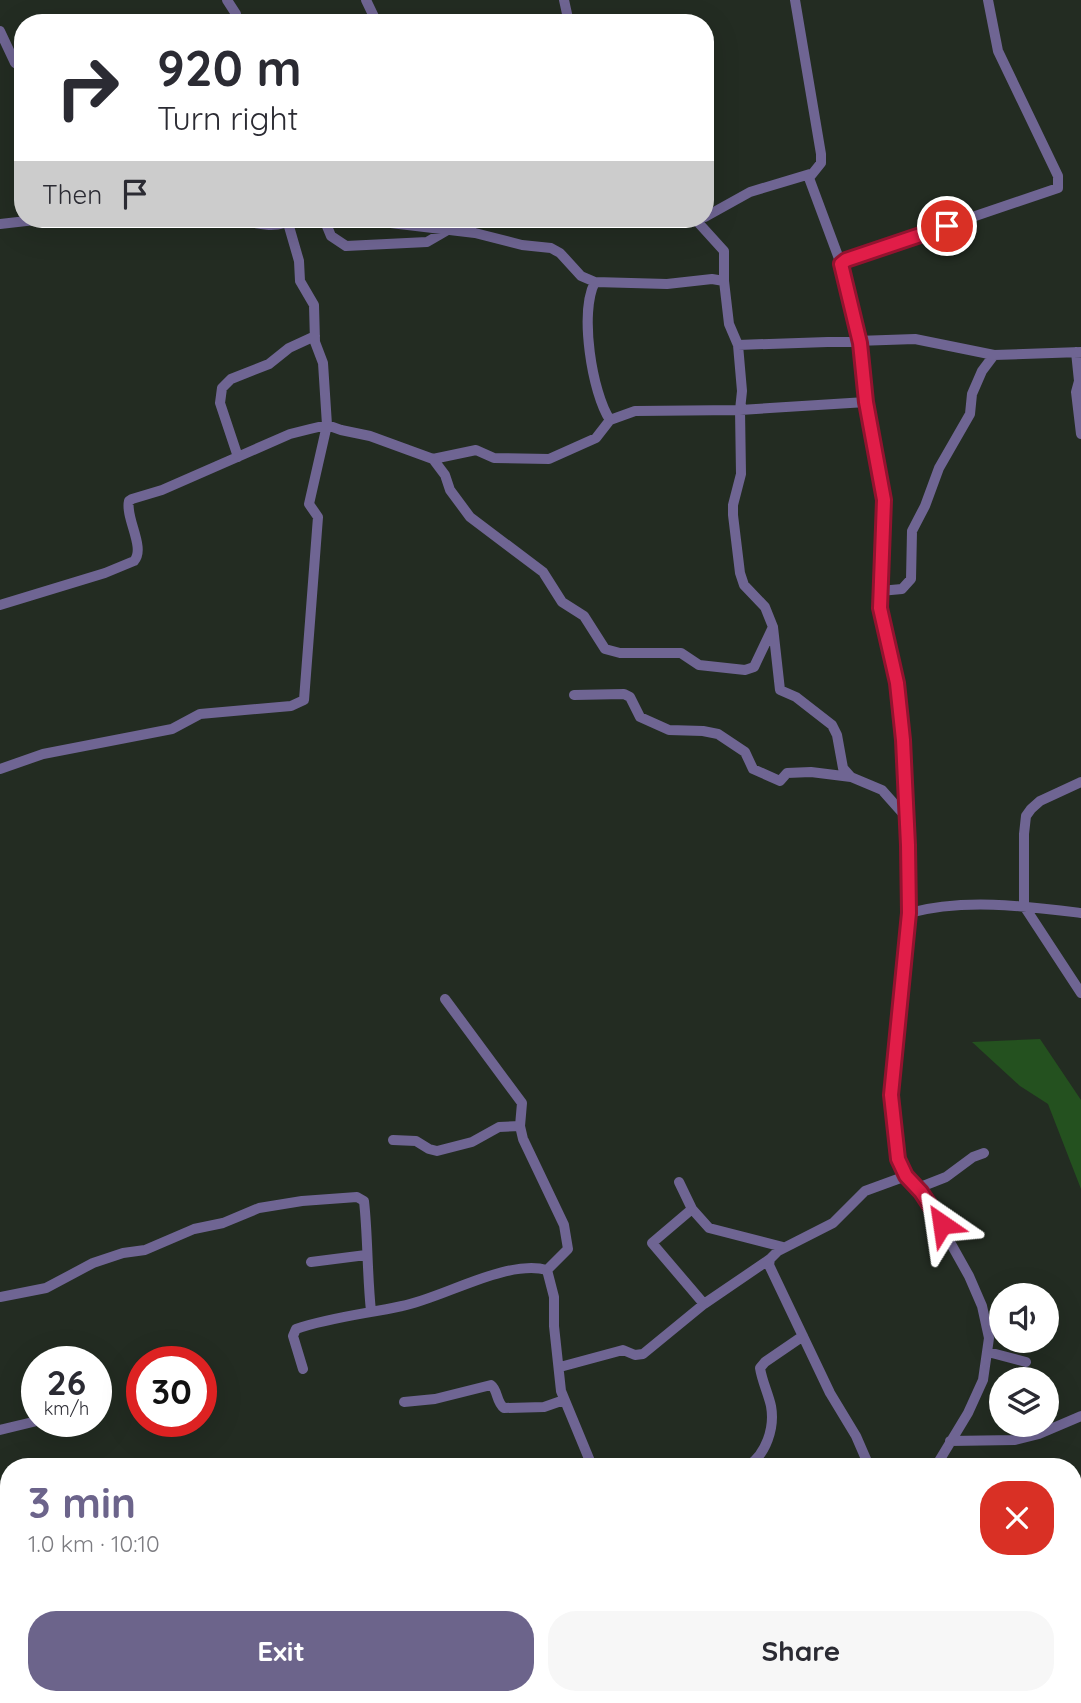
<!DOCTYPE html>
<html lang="en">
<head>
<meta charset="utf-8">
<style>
	body { margin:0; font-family:Quicksand,sans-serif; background:#f7f7f7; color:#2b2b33; height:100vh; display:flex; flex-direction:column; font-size:26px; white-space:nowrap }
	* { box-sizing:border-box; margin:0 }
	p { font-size:23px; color:#7c7c81 }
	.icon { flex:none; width:38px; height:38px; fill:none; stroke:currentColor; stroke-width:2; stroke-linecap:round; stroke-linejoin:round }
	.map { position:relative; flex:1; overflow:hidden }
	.side { position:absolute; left:0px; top:1458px; width:1082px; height:247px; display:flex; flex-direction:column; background:#fff; border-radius:28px 28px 0 0; box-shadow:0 7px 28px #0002 }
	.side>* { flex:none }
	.guide { position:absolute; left:14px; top:14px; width:700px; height:214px; border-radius:28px; box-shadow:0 7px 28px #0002; background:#fff; color:#2b2b33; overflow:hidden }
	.tools { position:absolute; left:989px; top:1283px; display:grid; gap:14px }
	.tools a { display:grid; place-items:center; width:70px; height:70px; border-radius:50%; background:#fff; box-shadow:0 7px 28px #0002; font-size:35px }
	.speed { position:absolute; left:21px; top:1346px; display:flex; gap:14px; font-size:35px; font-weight:700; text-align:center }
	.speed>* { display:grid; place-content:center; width:91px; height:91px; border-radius:50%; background:#fff; box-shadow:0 7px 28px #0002; line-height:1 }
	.speed small { font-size:18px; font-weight:400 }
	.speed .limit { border:10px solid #d22; background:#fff; color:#111 }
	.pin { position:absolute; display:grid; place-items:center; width:60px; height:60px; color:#fff; margin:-30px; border:4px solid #fff; border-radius:50%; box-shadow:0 2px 7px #0007 }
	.me { position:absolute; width:77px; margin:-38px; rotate:328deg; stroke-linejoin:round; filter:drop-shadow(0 0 5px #0008) }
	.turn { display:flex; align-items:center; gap:24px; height:147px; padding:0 28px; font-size:32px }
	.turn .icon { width:91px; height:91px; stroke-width:2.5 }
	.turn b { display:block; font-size:49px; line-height:60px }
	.then { display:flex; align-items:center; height:66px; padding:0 28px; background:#0003; gap:14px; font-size:26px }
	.round { display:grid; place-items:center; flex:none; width:74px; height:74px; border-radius:28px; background:#f7f7f7 }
	.overview { display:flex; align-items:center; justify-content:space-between; height:119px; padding:0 28px }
	h1 { font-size:42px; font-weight:700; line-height:52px; color:#6c648b }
	.cta { display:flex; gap:14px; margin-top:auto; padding:14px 28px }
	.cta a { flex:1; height:80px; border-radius:28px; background:#6c648b; color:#fff; font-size:28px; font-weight:700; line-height:80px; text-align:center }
	.cta a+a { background:#f7f7f7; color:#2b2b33 }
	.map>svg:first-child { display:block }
	.green { fill:#24511f }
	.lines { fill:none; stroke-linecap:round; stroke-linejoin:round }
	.minor { stroke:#6f6593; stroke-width:10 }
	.route-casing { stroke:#92132f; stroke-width:18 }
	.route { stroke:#e11d48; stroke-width:12 }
</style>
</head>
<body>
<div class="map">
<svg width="1081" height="1703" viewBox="0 0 1081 1703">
	<rect width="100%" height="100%" fill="#232c22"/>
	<path class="green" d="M1040 1039 1081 1100V1189L1048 1104 1020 1086 972 1042Z"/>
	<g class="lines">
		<path class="minor" d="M227 0 236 14 238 23
			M366 0 377 23
			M564 0 569 23
			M795 0 821 154V163L809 178 841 264
			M0 31 15 63 23 66
			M705 217 750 192 810 174
			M237 219C253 223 278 230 292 219
			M324 219 331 236 346 246 427 242 446 231
			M357 219 475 233 522 245 551 248 560 253 581 276 595 282 667 284 712 279 724 281 729 324 738 345 915 339 994 355 1081 352
			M695 219 724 251V281
			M0 224 44 219
			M595 282C579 312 592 393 610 420
			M738 345 742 391 740 410 741 474 733 505V515L740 573 744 585 765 607 773 627 780 690 796 697 832 725 837 735 843 768 851 777 882 790 906 817
			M1076 352 1079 381 1076 392 1081 434
			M238 457 220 403 222 388 231 379 269 364 289 348 315 336
			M433 459 476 450 494 458 549 459 596 438 610 420 635 411 740 410 866 402
			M880 591 902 589 911 579 912 531 925 506 939 468 970 414 972 394 982 371 994 355
			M0 605 105 573 134 561C146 548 125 518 129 501L132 499 162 490 290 434 310 429 327 425 341 430 370 436 433 459 445 475 450 490 470 517 543 572 562 602 584 616 605 649 620 653H681L699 665 745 670 754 667 773 627
			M574 695 624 694 630 697 640 717 669 730 703 731 718 734 745 752 753 769 780 781 787 773 811 772 851 777
			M0 769 43 754 172 729 200 714 291 706 304 700 318 517 309 504 327 425 323 363 315 342 314 305 300 281 299 261 288 223
			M1081 782 1040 801 1031 809 1026 816 1024 834V906L1081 993
			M909 913C964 898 1025 906 1081 913
			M445 999 522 1103 520 1126 523 1139 564 1225 568 1249 547 1270
			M393 1140 416 1141 429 1149 437 1151 472 1142 499 1127 520 1126
			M679 1182 692 1209 709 1228 783 1247
			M918 1188 946 1177 973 1157 984 1153
			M692 1209 652 1243 704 1304
			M311 1262 366 1255
			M547 1270 554 1297V1326L561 1391 592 1466
			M0 1297 46 1288 93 1263 123 1253 145 1250 194 1229 223 1223 259 1208 302 1201 357 1197 364 1201C368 1237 367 1274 371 1311
			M988 1352 1026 1362
			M560 1367 623 1350 635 1355 643 1354 704 1304 770 1259
			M303 1369 293 1336 296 1329C331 1317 366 1314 402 1306 443 1298 506 1259 547 1270
			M404 1402 435 1399 491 1385C498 1390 496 1402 504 1408L544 1407 564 1400
			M0 1430 37 1421
			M950 1441 1015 1440 1039 1434 1081 1416
			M406 1466 417 1465
			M748 1466C766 1454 775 1428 771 1406 768 1393 762 1381 760 1368L765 1362 803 1336
			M869 1466 856 1436 830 1393 769 1265 770 1259 778 1251 833 1223 865 1191 906 1176
			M936 1466 968 1413 983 1380 989 1338 982 1306 969 1276 927 1201 906 1176 898 1159 895 1144 891 1095 909 913 908 845 903 740 897 683 884 631 880 608 884 500 866 402 863 359 841 264 846 260 1058 188V176L998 51 988 0
			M1073 1546 1081 1538
			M0 1568 9 1596
			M52 1696 56 1703
			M309 1696 311 1703
			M389 1696 392 1703
			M702 1696 706 1703
			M899 1696V1703
			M222 1703 243 1696"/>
	</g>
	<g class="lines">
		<defs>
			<path id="route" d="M942 1224 921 1192 906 1176 898 1159 891 1095 909 913 908 845 903 740 897 683 880 608 884 500 866 402 860 343 841 264 846 260 947 226"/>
		</defs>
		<use href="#route" class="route-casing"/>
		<use href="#route" class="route"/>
	</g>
</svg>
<div class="tools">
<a><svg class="icon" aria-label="sound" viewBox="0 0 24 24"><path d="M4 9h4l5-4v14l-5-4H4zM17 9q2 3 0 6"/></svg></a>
<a><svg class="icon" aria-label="layers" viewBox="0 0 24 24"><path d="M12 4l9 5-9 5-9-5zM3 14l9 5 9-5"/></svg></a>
</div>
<div class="speed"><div>26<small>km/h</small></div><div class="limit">30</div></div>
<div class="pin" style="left:947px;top:226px;background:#d93025"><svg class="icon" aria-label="arrive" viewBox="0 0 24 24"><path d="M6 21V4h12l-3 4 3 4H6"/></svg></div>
<svg class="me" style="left:942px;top:1224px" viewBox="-20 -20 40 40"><path d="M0-17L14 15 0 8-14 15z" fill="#e11d48" stroke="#fff" stroke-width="4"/></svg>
<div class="guide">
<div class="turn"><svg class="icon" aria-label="right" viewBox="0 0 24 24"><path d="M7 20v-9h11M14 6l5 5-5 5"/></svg><div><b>920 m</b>Turn right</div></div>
<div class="then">Then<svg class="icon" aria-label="arrive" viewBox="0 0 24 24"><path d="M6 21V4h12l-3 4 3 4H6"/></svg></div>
</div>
<section class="side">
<div class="overview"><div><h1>3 min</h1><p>1.0 km · 10:10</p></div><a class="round" style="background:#d93025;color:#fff"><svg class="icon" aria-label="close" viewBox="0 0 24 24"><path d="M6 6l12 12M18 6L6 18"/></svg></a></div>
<div class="cta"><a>Exit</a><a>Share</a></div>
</section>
</div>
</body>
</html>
